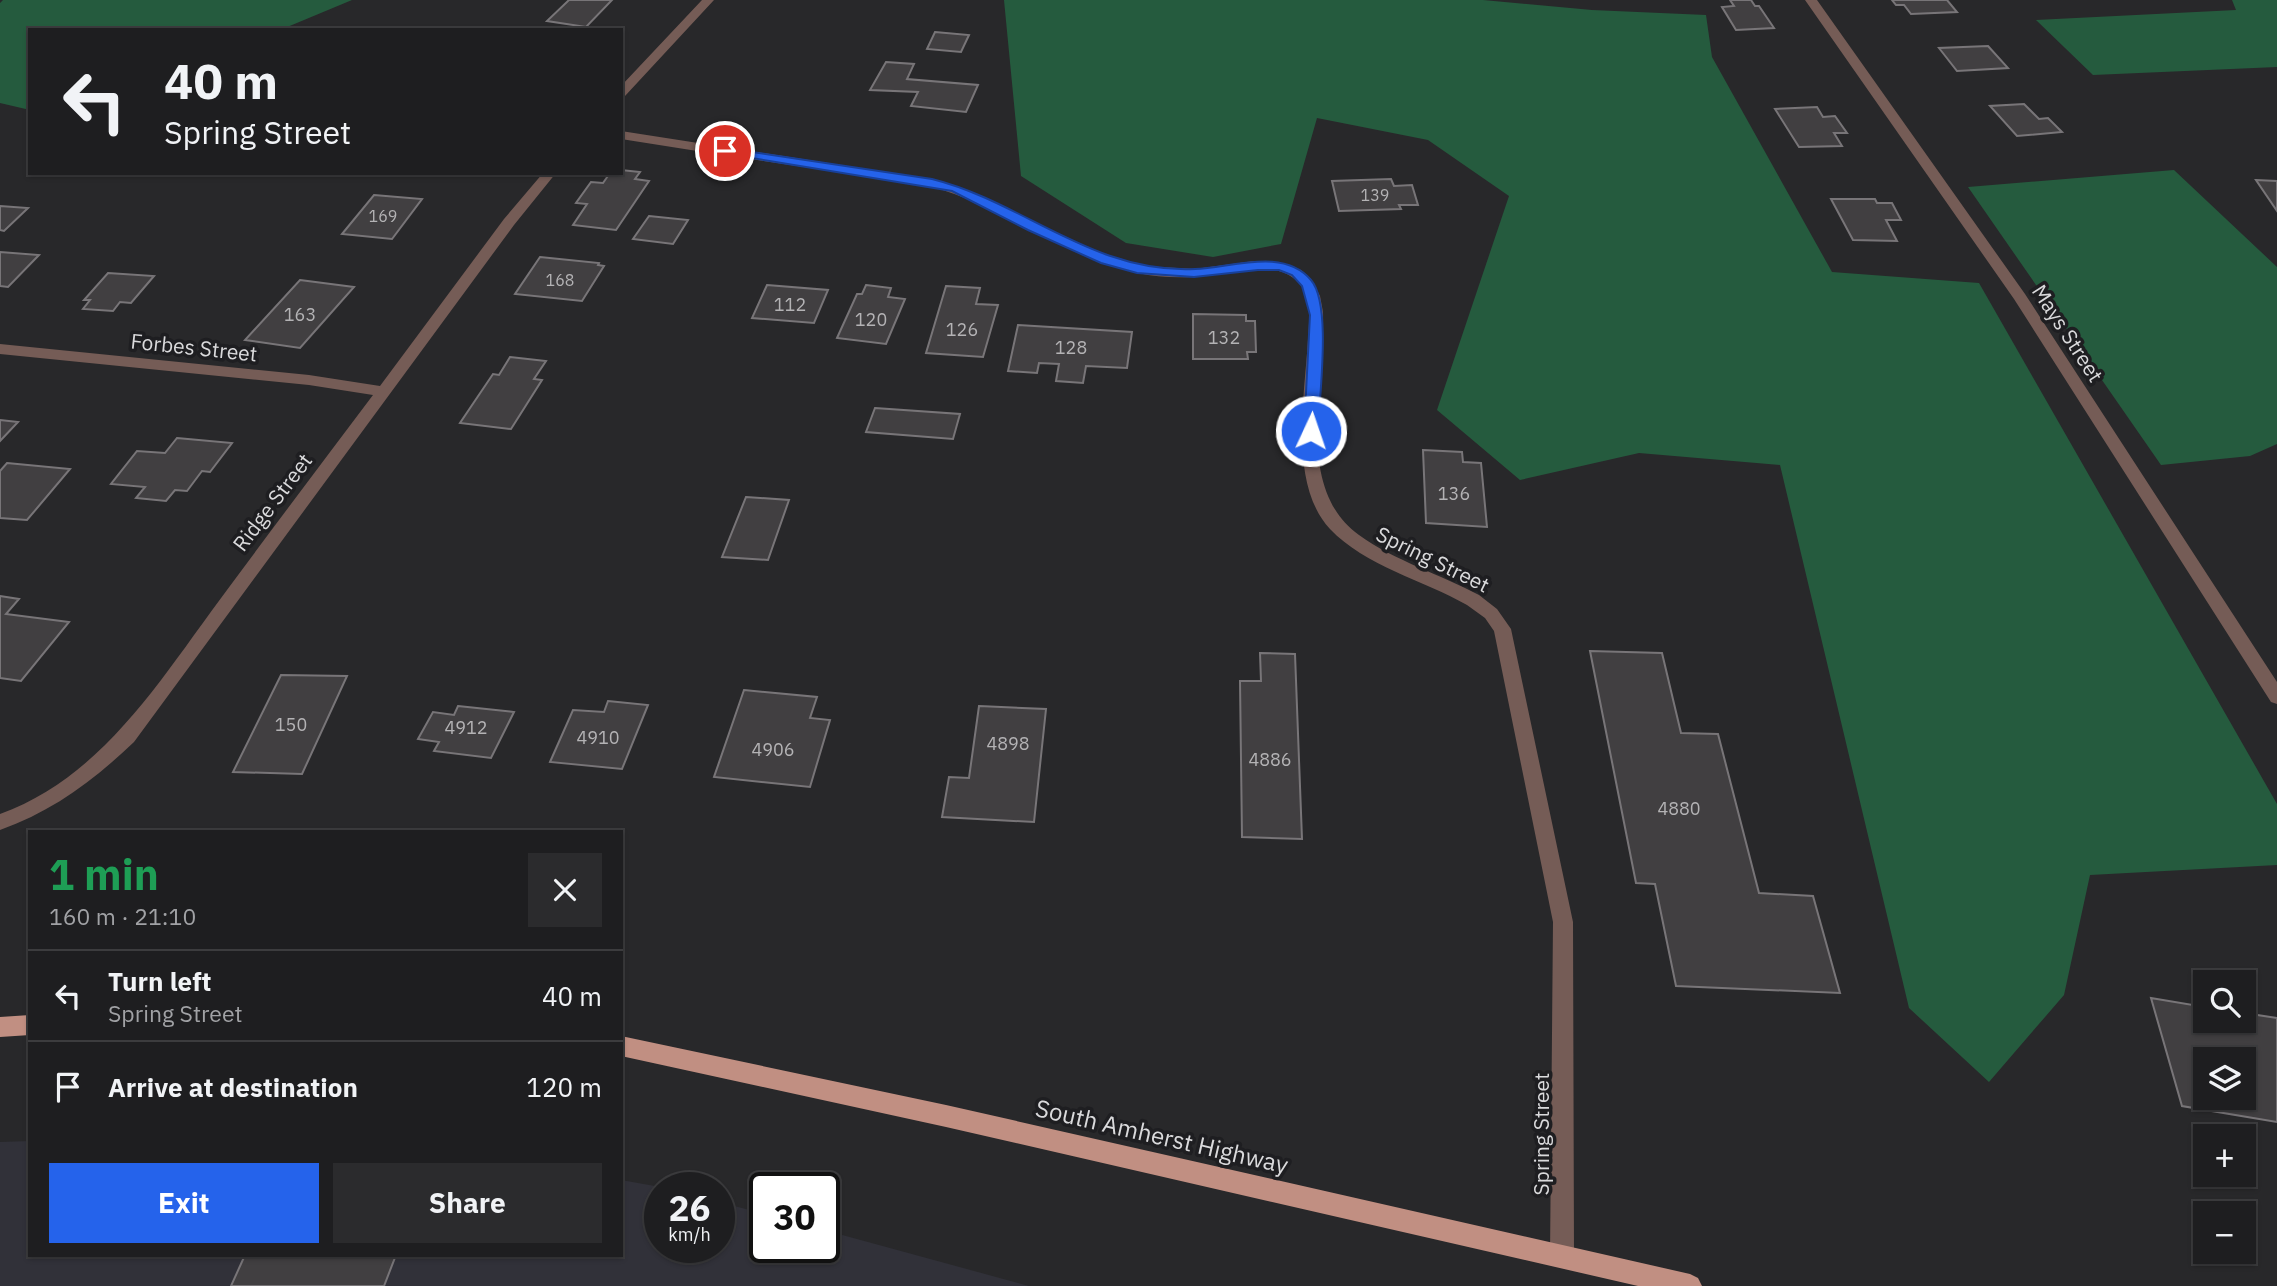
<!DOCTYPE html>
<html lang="en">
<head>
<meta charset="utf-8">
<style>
	body { margin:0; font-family:"IBM Plex Sans",sans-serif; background:#2b2b2d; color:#f1f3f6; height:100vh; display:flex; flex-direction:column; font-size:26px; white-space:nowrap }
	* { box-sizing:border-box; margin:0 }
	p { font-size:23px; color:#a1a2a5 }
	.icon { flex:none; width:38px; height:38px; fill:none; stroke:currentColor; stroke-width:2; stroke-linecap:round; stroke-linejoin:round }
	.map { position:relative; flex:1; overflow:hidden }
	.drawer { position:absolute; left:28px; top:830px; width:595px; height:427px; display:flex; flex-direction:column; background:#1e1e20; border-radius:0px; box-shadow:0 2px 5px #0004,0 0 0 2px #3c3c3e }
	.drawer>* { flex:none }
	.guide { position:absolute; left:28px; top:28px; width:595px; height:147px; border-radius:0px; box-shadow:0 2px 5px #0004,0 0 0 2px #3c3c3e; background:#1e1e20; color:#f1f3f6; overflow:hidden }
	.buttons { position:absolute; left:2193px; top:970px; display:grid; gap:14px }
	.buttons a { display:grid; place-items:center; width:63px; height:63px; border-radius:0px; background:#1e1e20; box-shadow:0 2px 5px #0004,0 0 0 2px #3c3c3e; font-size:35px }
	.speed { position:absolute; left:644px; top:1172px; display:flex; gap:14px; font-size:35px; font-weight:700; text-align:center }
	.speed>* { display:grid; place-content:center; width:91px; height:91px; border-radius:50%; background:#1e1e20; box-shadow:0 2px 5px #0004,0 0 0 2px #3c3c3e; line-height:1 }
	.speed small { font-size:18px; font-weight:400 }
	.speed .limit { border:4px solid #111; border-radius:10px; background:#fff; color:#111 }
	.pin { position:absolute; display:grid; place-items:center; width:60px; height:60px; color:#fff; margin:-30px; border:4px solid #fff; border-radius:50%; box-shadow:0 2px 7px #0007 }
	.me { position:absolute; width:77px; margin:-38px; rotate:3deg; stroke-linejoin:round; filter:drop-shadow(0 0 5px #0008) }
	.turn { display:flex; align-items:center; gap:24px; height:147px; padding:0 21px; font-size:32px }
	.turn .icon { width:91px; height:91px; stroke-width:2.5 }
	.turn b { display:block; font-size:49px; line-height:60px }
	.round { display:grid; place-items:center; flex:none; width:74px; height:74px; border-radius:0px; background:#2b2b2d }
	.summary { display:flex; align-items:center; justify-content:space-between; height:119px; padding:0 21px }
	h1 { font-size:42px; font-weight:700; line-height:52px; color:#1e9e55 }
	.action { display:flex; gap:14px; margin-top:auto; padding:14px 21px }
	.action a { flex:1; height:80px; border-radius:0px; background:#2563eb; color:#fff; font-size:28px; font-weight:700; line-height:80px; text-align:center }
	.action a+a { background:#2b2b2d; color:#f1f3f6 }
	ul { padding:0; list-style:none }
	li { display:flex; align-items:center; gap:21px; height:91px; padding:0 21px; border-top:2px solid #3c3c3e }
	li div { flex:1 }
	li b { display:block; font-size:26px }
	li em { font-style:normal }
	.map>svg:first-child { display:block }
	.built { fill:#313139 }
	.forest { fill:#255b3e }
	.building { fill:#413f41; stroke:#787578; stroke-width:2; fill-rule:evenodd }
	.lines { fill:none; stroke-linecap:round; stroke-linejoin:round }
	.street { fill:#755c56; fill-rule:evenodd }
	.primary { fill:#c18f82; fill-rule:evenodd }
	.route { fill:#2563eb; stroke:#184099; stroke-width:2 }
	.labels { text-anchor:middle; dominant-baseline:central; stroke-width:7; stroke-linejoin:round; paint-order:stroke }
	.far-number-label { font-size:16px; fill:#b4b3b5 }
	.number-label { font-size:18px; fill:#b4b3b5 }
	.street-label { font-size:21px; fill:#dadadc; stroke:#1e1e21 }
	.near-street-label { font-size:24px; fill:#dadadc; stroke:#1e1e21 }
</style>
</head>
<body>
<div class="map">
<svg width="2277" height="1286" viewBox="0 0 2277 1286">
	<rect width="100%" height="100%" fill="#28282a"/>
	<path class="built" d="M30 1141V1255H621V1180L666 1188H660V1248H719V1202L765 1214V1248H824V1230L1029 1286H0V1142Z"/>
	<path class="forest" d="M3 0H352L280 30H30V110L0 103V3Z
		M1004 0H1483L1592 10 1706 15 1712 57 1832 272 1979 283 2277 804V865L2090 875 2064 995 1989 1082 1909 1008 1780 465 1639 453 1520 480 1437 410 1509 196 1428 140 1317 118 1281 244 1213 257 1126 243 1021 176Z
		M2232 0H2277V67L2093 75 2036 20 2236 10Z
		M2174 170 2277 267V444L2250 456 2161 465 1968 187Z"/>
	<path class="building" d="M569 0H612L586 27 547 21Z
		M1730 0H1751L1755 6H1759L1774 28 1736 30 1722 7 1734 6Z
		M1892 0H1947L1957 12 1911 14 1904 5H1896Z
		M935 32 969 35 961 52 927 49Z
		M1988 46 2008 68 1957 71 1939 48Z
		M886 62 914 64 907 79 978 85 966 112 911 106 918 92 870 90Z
		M2024 104 2039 119 2048 118 2062 132 2017 136 1990 106Z
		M1817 107 1823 117 1835 116 1847 133H1834L1842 146 1799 147 1775 109Z
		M621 170 640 172 635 179 649 181 616 230 573 225 587 204 576 203 591 182 603 183 610 173H621Z
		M1391 179 1394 186 1412 185 1418 205H1399L1401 209 1339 211 1332 181Z
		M2256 180 2277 181V211Z
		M374 195 422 199 392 239 342 234Z
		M1831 199H1875L1877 203H1892L1901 220H1886L1897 241 1853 240Z
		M0 206 28 208 4 231 0 230Z
		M649 216 688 220 673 244 633 239Z
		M0 252 39 255 8 287 0 286Z
		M540 257 599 263 598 265 604 266 582 301 515 294Z
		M108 273 154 276 131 303 120 302 113 311 83 309 90 300H84Z
		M300 280 354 287 300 348 245 340Z
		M767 285 828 290 814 323 752 318Z
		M866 285 891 288 888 297 905 299 886 344 837 338 857 294H862Z
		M946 286 980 288 976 304 998 305 983 357 926 353Z
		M1193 314 1246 315V321H1255L1256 352H1247L1248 359H1193Z
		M1018 325 1132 332 1127 368 1086 366 1083 383 1056 381 1059 364 1039 363 1037 373 1008 371Z
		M510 357 546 361 534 379 542 380 511 429 460 423 493 374 499 375Z
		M875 408 960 414 953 439 866 432Z
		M0 420 18 422 0 441Z
		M177 438 232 443 210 472 202 471 187 491 175 490 166 501 136 498 145 487 111 484 137 451 165 453Z
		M1423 450 1462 452 1463 462 1481 463 1487 527 1426 523Z
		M7 463 70 469 27 520 0 518V471Z
		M746 497 789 500 768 560 722 557Z
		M0 596 19 599 6 614 69 622 21 681 0 678Z
		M1590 651 1662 653 1681 733 1718 734 1759 893 1813 896 1840 993 1676 986 1655 884 1636 883Z
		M1260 653 1295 654 1302 839 1242 837 1240 681H1261Z
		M281 675 347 676 302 774 233 772Z
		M744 690 817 697 810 718 830 720 810 787 714 777Z
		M608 701 648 705 622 769 550 762 573 710 604 712Z
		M458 706 514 712 491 758 434 751 439 742 418 739 433 712 454 715Z
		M979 706 1046 709 1034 822 942 817 949 777 969 778Z
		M2151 998 2205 1007V1020H2244V1013L2277 1018V1122L2182 1106ZM2205 1059H2244V1097H2205Z
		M245 1255H396L384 1286H231Z"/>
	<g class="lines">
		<path class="street" d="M702 0H714L625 96 621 97V86Z
			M1805 0H1817L2025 294 2277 682V704L2271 702 2014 299Z
			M621 131 937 180 990 200 1092 251 1142 266 1195 269 1254 261 1288 265 1301 270 1311 279 1320 296 1323 312C1325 381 1293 488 1359 535 1395 561 1440 574 1479 595L1497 609 1511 629 1573 922 1574 1256 1570 1264 1562 1268 1554 1264 1550 1256 1553 922 1494 631 1485 618 1467 605C1423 580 1365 566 1330 529 1288 484 1305 395 1308 339 1309 323 1312 299 1301 285 1276 255 1225 275 1193 277 1175 278 1155 277 1138 273 1062 257 1004 206 932 187 899 179 865 176 832 171 762 161 691 150 621 139Z
			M543 173H556L514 225 134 742C93 781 53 811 0 830V814C105 776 163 675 227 590 275 525 324 460 373 395L309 385 0 354V344L309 375 380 386 504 219Z"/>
		<path class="primary" d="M30 1015V1035L0 1037V1017Z
			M621 1036 946 1105 1690 1274 1698 1278 1702 1286H1638L946 1127 621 1056Z"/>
	</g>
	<path class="route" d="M725 148 932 179C1024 202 1093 274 1195 269 1231 268 1283 247 1311 280 1332 304 1319 398 1318 431L1311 436 1304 431 1310 315 1302 286 1292 275 1279 270H1258L1194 277 1137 273 1101 263 1028 230 952 191 721 153V149Z"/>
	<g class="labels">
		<g class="far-number-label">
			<text x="1375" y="195">139</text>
			<text x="383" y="216">169</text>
			<text x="560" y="280">168</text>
		</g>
		<g class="number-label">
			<text x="790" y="304">112</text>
			<text x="300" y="314">163</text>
			<text x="871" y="319">120</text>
			<text x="962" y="329">126</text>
			<text x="1224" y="337">132</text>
			<text x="1071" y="347">128</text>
			<text x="1454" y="493">136</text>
			<text x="291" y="724">150</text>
			<text x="466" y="727">4912</text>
			<text x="598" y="737">4910</text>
			<text x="1008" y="743">4898</text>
			<text x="773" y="749">4906</text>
			<text x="1270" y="759">4886</text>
			<text x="1679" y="808">4880</text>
		</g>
		<g class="street-label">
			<text transform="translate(2068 333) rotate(57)">Mays Street</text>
			<text transform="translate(194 347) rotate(6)">Forbes Street</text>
			<text transform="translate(272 502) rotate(-53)">Ridge Street</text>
			<text transform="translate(1433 559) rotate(26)">Spring Street</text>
			<text transform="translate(1541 1134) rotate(-90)">Spring Street</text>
		</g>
		<g class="near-street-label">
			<text transform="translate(1162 1136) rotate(13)">South Amherst Highway</text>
		</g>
	</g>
</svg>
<div class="buttons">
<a><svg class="icon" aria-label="search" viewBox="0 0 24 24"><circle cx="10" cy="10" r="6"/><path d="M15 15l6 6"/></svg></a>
<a><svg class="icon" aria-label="layers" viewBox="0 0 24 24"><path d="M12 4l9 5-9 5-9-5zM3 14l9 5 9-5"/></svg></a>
<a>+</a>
<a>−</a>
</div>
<div class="speed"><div>26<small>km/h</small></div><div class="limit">30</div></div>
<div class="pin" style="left:725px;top:151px;background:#d93025"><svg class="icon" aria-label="arrive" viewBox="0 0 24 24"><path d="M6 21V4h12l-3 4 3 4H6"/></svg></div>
<svg class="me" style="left:1311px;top:431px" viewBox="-20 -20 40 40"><circle r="17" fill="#2563eb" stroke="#fff" stroke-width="3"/><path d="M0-11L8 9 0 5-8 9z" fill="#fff"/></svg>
<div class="guide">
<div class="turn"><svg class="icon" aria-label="left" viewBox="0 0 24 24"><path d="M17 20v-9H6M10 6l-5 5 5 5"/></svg><div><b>40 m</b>Spring Street</div></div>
</div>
<section class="drawer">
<div class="summary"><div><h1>1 min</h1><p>160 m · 21:10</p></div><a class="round"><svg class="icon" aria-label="close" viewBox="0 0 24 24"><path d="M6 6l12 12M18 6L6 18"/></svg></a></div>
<ul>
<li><svg class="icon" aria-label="left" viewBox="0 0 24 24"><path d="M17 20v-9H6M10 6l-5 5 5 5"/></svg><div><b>Turn left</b><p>Spring Street</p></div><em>40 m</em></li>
<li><svg class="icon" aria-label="arrive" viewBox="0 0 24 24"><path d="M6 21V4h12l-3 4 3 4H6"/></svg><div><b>Arrive at destination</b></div><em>120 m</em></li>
</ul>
<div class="action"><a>Exit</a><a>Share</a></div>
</section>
</div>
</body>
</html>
